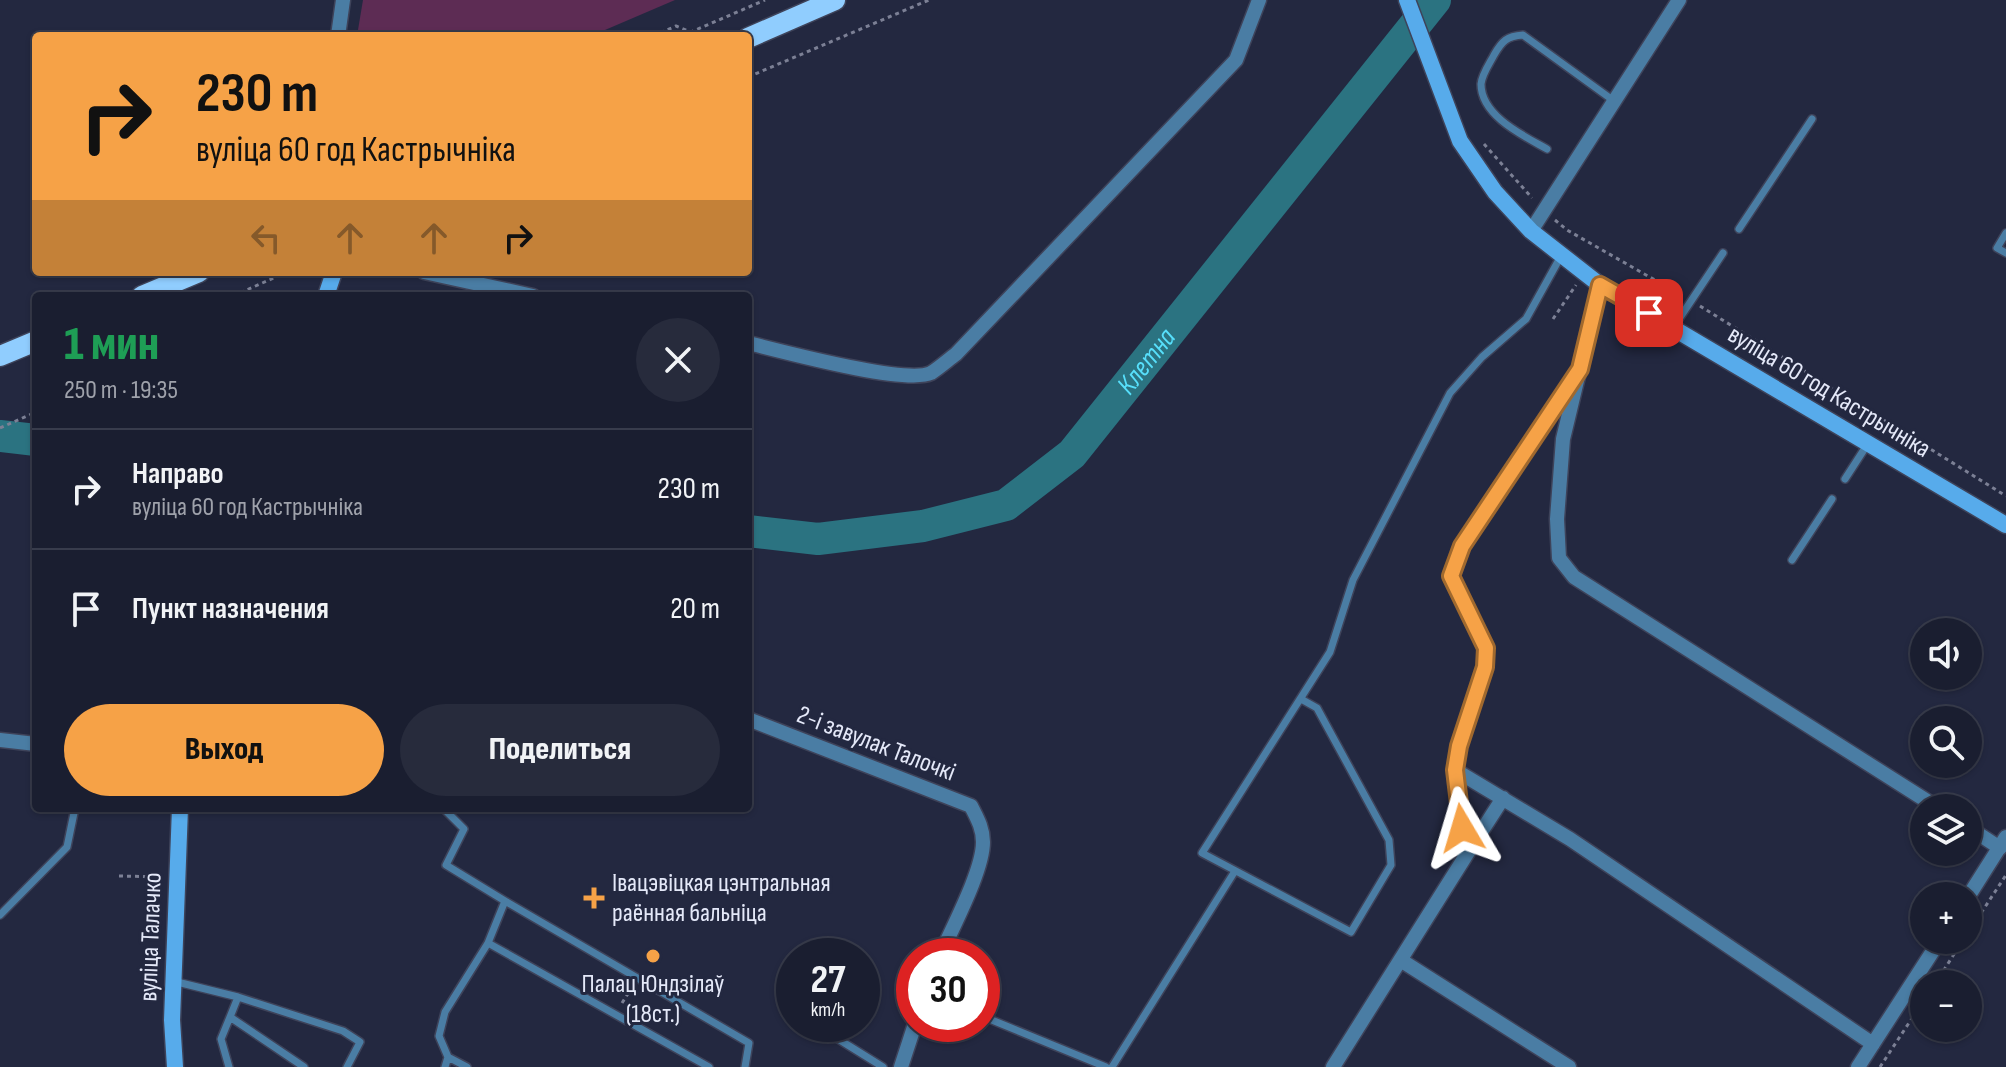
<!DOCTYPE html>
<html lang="ru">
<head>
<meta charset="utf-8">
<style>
	body { margin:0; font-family:"Sofia Sans Condensed",sans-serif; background:#272b3c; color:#f1f3f6; height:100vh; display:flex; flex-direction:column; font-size:30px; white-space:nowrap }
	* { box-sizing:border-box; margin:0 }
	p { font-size:26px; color:#9fa2ab }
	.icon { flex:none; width:44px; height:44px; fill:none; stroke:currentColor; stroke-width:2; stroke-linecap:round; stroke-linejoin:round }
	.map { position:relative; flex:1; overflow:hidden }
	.drawer { position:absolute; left:32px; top:292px; width:720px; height:520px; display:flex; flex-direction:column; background:#1a1e30; border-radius:8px; box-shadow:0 2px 6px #0004,0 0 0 2px #383c4c }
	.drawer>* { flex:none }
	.banner { position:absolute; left:32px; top:32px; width:720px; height:244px; border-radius:8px; box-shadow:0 2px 6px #0004,0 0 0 2px #383c4c; background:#f6a247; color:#111; overflow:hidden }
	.buttons { position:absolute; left:1910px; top:618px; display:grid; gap:16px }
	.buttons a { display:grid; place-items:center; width:72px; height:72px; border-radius:50%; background:#1a1e30; box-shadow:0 2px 6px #0004,0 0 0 2px #383c4c; font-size:40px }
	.speed { position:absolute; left:776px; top:938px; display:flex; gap:16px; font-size:40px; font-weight:700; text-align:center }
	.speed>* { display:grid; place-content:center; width:104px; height:104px; border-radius:50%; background:#1a1e30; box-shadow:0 2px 6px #0004,0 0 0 2px #383c4c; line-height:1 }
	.speed small { font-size:20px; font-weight:400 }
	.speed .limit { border:12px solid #d22; background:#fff; color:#111 }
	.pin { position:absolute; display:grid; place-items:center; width:68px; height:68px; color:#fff; margin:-34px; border-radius:16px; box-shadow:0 4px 12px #0006 }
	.me { position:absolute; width:88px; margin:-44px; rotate:353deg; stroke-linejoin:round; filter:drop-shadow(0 0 6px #0008) }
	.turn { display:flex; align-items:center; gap:28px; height:168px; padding:0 32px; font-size:36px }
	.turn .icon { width:104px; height:104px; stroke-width:2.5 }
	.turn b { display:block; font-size:56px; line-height:68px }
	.lanes { display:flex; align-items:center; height:76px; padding:0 32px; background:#0003; justify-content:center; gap:40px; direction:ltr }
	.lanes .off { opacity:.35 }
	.round { display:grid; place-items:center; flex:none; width:84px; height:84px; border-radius:42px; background:#272b3c }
	.head { display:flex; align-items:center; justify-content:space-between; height:136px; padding:0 32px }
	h1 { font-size:48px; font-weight:800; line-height:60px; color:#1e9e55 }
	.primary-button { display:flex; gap:16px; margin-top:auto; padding:16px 32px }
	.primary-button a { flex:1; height:92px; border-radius:48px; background:#f6a247; color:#111; font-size:32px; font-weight:800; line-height:92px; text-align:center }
	.primary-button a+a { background:#272b3c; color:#f1f3f6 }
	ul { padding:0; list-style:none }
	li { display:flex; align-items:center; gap:24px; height:120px; padding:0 32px; border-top:2px solid #383c4c }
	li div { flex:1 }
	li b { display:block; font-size:30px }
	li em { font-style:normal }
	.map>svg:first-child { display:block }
	.green { fill:#5d2c54 }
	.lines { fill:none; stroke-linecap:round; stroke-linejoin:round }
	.river { stroke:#2b7381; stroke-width:32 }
	.lane-casing { stroke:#3e435a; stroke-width:10 }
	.street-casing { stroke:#3e435a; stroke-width:17 }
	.secondary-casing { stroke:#3e435a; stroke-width:19 }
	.primary-casing { stroke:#3e435a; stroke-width:23 }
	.path { stroke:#7c8095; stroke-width:3; stroke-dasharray:4 4; stroke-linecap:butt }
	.lane { stroke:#4a7da4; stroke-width:7 }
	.street { stroke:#4a7da4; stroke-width:14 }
	.secondary { stroke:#57abeb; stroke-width:16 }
	.primary { stroke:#90cdfe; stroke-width:20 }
	.route-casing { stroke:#a0692e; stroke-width:20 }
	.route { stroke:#f6a247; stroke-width:14 }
	.poi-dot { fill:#f6a247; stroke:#232840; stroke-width:3 }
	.labels { text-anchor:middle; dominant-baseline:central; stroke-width:6; stroke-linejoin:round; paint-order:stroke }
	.street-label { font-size:26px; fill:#e4e8f8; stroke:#232840 }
	.poi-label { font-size:26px; fill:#e4e8f8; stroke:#232840; text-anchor:start }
	.water-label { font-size:28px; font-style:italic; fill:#57dffb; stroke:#232840 }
</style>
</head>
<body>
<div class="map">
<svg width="2006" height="1067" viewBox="0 0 2006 1067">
	<rect width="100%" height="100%" fill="#232840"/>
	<path class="green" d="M363 0H675L591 36H357Z"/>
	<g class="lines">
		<g class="river">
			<path d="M0 436 36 440"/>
			<path id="s1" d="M748 531 818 539 923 526 1006 505 1072 454 1435 0"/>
		</g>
		<defs>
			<path id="lane" d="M1547 149C1524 136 1481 116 1481 84 1482 74 1490 63 1494 55 1502 41 1507 36 1523 35L1614 101
				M1739 229 1812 119
				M2006 233 1997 248 2006 253
				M1673 328 1723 253
				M1845 479 1867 445
				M1792 560 1832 499
				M1301 699 1317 708 1389 840 1391 865 1351 932 1202 853 1330 652 1353 580 1450 393 1482 357 1526 319 1561 256
				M443 808 464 829 446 865 505 901
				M0 915 67 847 75 808
				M488 943 709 1067
				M173 981 238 997 343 1031 360 1042 347 1067
				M238 997 230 1017 304 1067
				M982 1016 1106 1067
				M814 1024 883 1067
				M448 1057 467 1067
				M229 1067 221 1039 230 1017
				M445 1067 448 1057 439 1036 445 1012 488 943 505 901 749 1043 745 1067
				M1112 1067 1235 871"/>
			<path id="street" d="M338 36 343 0
				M1531 231 1679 0
				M424 272 533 296
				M1600 285 1563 439 1557 519 1559 558 1574 577 1938 808
				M748 343C781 351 905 385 931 373 939 368 948 360 956 354L1236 60 1259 0
				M748 719 971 806C977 818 983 828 983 842 983 871 952 928 940 956
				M0 740 36 744
				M1455 770 1570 839 1873 1044
				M1968 827 2000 848
				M1465 857 1503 798
				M1968 897 2006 837
				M1402 961 1569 1067
				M901 1067 915 1024
				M1333 1067 1465 857 1455 770 1459 746 1485 667 1486 648 1451 576 1462 546 1580 369
				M1858 1067 1940 940"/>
			<path id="secondary" d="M1407 0 1460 141 1495 192 1531 231 1600 285 2006 525
				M326 296 334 272
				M175 1067 172 1020 180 808"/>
			<path id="primary" d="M748 38 835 0
				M142 296 199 272
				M0 356 36 341"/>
		</defs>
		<use href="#lane" class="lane-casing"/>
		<use href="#street" class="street-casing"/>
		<use href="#secondary" class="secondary-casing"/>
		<use href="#primary" class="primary-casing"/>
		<path class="path" d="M653 36 676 26 691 32 765 0
			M748 77 929 0
			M1484 144 1532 198
			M1555 220 1567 230 1683 296
			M233 296 287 272
			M1700 306 2006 496
			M1553 319 1576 285
			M0 428 36 412
			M119 876 163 877
			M1968 933 2006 875
			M1935 984 1963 940
			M622 1003 631 989
			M1880 1067 1924 1000"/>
		<use href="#lane" class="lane"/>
		<use href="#street" class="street"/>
		<use href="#secondary" class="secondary"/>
		<use href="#primary" class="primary"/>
	</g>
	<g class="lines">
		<defs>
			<path id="route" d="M1462 828 1455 770 1459 746 1485 667 1486 648 1451 576 1462 546 1580 369 1600 285 1649 313"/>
		</defs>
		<use href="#route" class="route-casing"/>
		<use href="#route" class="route"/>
	</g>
	<g class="poi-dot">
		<path d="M590 886h8v8h8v8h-8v8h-8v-8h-8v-8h8z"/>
		<circle cx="653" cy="956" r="8"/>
	</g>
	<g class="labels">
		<g class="street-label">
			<text transform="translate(1829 392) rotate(31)">вуліца 60 год Кастрычніка</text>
			<text transform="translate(876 744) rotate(21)">2-і завулак Талочкі</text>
			<text transform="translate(151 937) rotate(-88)">вуліца Талачко</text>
		</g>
		<g class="poi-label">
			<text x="612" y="883">Івацэвіцкая цэнтральная<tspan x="612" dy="30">раённая бальніца</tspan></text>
			<text x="653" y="984" text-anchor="middle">Палац Юндзілаў<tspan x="653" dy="30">(18ст.)</tspan></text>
		</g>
		<g class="water-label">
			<text stroke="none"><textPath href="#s1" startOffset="464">Клетна</textPath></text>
		</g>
	</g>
</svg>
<div class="buttons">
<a><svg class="icon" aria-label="sound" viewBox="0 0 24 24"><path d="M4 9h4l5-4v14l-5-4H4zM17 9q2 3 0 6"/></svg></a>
<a><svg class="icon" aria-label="search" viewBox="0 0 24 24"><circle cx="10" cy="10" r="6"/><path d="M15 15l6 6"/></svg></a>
<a><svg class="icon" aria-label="layers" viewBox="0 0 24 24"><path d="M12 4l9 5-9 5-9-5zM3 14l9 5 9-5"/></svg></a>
<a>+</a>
<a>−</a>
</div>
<div class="speed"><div>27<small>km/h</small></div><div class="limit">30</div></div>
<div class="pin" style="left:1649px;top:313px;background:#d93025"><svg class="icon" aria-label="arrive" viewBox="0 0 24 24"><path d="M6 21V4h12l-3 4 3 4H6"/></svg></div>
<svg class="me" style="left:1462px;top:828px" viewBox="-20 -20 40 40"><path d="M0-17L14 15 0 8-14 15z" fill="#f6a247" stroke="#fff" stroke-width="4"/></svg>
<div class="banner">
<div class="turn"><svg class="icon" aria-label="right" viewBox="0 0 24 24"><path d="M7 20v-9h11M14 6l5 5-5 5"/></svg><div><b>230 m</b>вуліца 60 год Кастрычніка</div></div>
<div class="lanes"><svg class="icon off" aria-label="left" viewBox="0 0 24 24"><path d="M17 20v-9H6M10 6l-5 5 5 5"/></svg><svg class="icon off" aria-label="ahead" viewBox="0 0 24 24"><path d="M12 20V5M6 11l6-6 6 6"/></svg><svg class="icon off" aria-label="ahead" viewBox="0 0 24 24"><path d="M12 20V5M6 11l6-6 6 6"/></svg><svg class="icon" aria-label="right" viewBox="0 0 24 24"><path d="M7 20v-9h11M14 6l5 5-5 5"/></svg></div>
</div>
<section class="drawer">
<div class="head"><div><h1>1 мин</h1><p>250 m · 19:35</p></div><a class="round"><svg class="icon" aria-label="close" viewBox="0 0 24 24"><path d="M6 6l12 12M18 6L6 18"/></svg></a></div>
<ul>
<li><svg class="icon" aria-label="right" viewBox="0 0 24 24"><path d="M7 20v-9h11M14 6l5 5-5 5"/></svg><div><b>Направо</b><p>вуліца 60 год Кастрычніка</p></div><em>230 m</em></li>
<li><svg class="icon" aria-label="arrive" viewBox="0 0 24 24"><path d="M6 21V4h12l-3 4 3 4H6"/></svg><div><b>Пункт назначения</b></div><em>20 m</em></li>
</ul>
<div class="primary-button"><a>Выход</a><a>Поделиться</a></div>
</section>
</div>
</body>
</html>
